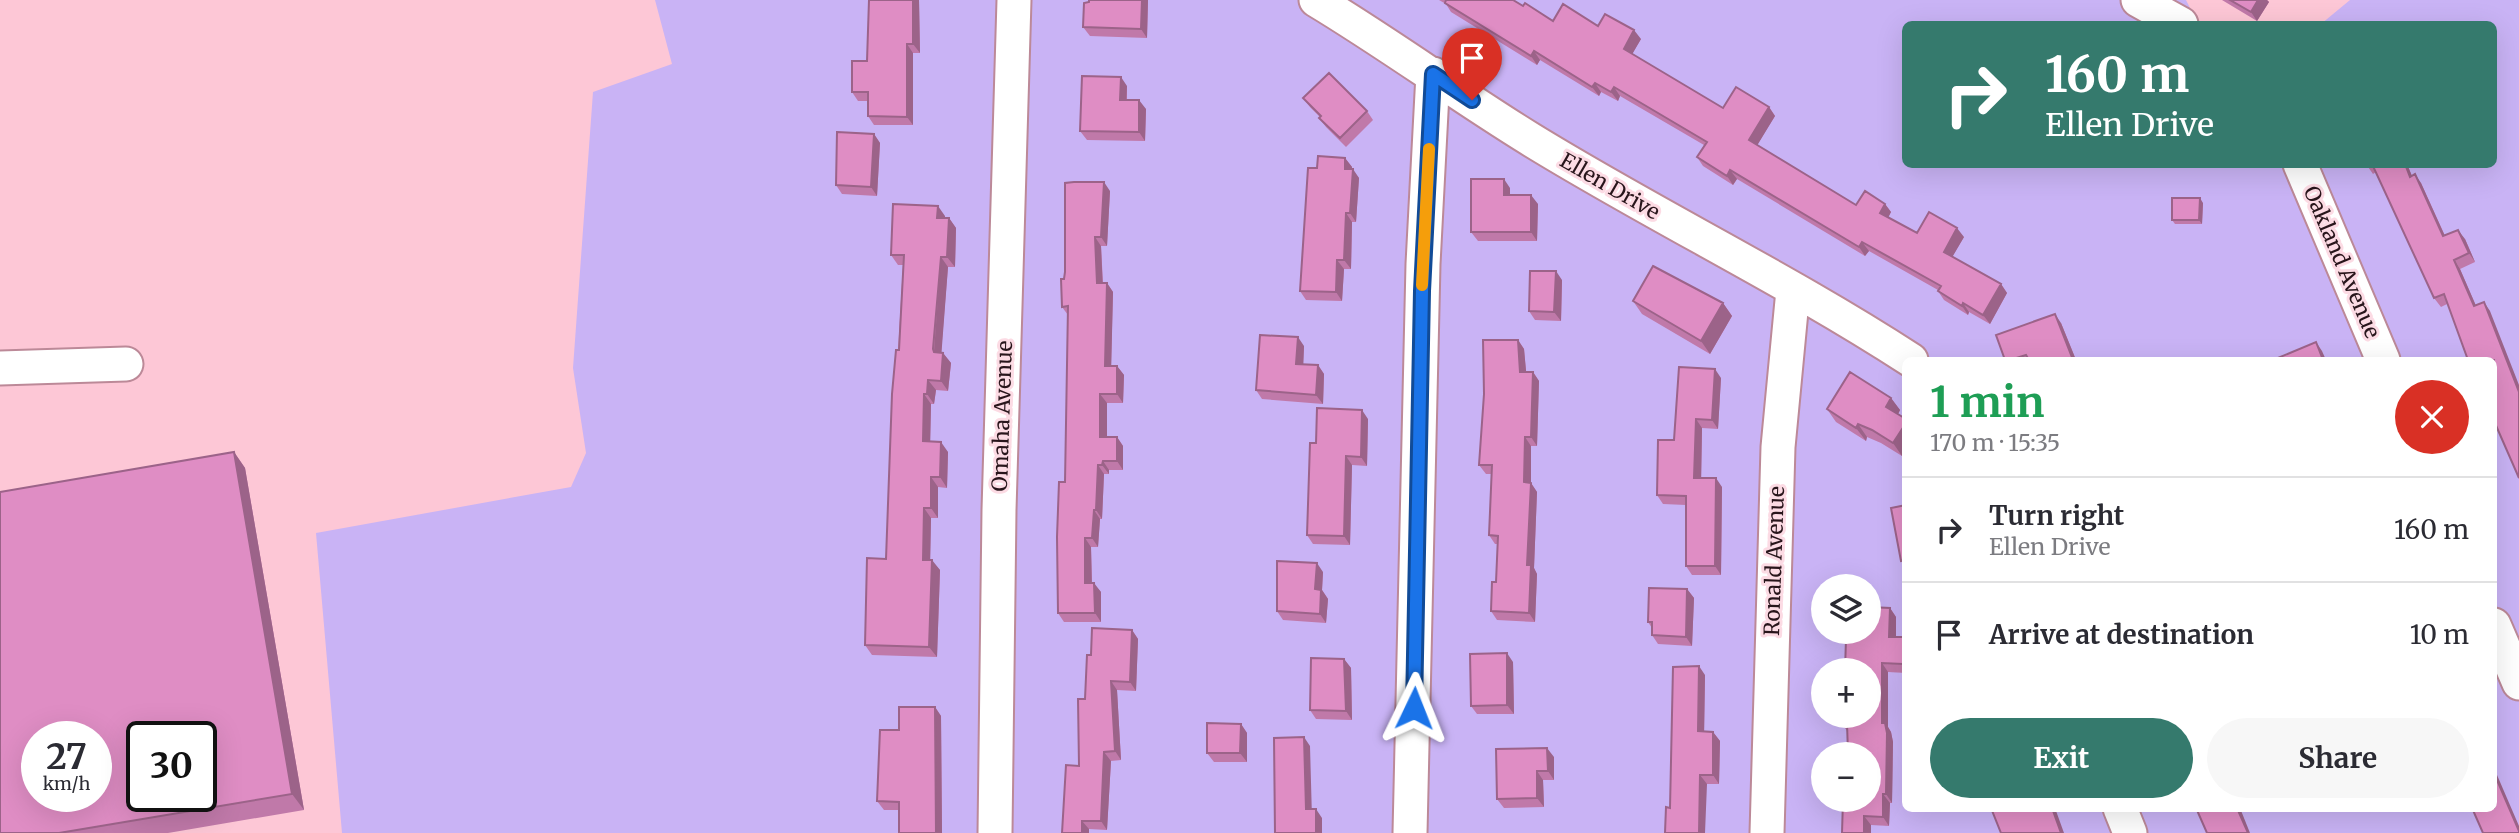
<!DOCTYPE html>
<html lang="en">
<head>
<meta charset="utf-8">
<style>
	body { margin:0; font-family:Merriweather,serif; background:#f7f7f7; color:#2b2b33; height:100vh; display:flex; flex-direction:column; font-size:26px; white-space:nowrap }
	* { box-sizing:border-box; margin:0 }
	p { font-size:23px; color:#7c7c81 }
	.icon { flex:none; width:38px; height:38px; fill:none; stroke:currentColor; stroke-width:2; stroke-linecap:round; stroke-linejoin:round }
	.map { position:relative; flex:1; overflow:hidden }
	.panel { position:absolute; left:1902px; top:357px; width:595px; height:455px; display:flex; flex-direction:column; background:#fff; border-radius:10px; box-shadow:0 7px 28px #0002 }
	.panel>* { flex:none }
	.top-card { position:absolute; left:1902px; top:21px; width:595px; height:147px; border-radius:10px; box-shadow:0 7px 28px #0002; background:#357a6d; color:#fff; overflow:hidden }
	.buttons { position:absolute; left:1811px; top:574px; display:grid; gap:14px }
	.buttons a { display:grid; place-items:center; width:70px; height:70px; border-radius:50%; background:#fff; box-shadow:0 7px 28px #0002; font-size:35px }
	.speed { position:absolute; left:21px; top:721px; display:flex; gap:14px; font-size:35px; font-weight:700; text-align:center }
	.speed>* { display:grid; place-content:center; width:91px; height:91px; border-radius:50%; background:#fff; box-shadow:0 7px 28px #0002; line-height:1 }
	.speed small { font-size:18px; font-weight:400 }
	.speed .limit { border:4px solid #111; border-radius:10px; background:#fff; color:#111 }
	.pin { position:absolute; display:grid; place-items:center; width:60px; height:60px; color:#fff; margin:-72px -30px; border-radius:50% 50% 50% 0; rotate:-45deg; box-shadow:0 0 7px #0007 }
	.pin .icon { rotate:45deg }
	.me { position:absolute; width:77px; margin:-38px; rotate:2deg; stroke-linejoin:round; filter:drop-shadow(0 0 5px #0008) }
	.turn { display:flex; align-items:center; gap:24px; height:147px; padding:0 28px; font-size:32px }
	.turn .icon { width:91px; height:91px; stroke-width:2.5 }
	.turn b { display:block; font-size:49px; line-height:60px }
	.round { display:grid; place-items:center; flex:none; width:74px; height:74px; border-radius:37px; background:#f7f7f7 }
	.overview { display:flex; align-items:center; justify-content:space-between; height:119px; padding:0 28px }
	h1 { font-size:42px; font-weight:700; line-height:52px; color:#1e9e55 }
	.action { display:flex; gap:14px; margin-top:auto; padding:14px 28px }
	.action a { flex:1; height:80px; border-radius:42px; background:#357a6d; color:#fff; font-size:28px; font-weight:700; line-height:80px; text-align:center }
	.action a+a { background:#f7f7f7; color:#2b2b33 }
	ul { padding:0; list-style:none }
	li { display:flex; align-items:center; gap:21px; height:105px; padding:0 28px; border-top:2px solid #e1e1e2 }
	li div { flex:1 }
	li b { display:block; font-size:26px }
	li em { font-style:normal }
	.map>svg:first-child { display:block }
	.green { fill:#c9b3f5; fill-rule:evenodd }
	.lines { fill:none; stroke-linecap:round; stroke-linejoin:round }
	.minor-casing { stroke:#bc8998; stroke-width:37 }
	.minor { stroke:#fff; stroke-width:33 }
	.wall { fill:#c079a9 }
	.shaded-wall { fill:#9c6389 }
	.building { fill:#df8dc4; stroke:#9c6389; stroke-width:2; fill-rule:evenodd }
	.route-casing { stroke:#114b97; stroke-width:18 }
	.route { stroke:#1a73e8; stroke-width:12 }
	.slow { stroke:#f59e0b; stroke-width:12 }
	.labels { text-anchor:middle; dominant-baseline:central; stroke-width:6; stroke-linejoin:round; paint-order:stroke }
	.street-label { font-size:21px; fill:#28151b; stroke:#fcdbe4 }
</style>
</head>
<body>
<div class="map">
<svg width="2519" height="833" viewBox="0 0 2519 833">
	<rect width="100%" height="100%" fill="#fdc7d6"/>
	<path class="green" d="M655 0H2186L2198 24H1906V164H2494V24H2321L2350 0H2519V833H342L316 533 571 487 586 453 573 368 593 92 672 64ZM1906 360H2494V808H1906ZM1824 586H1869V632H1824ZM1824 670H1869V716H1824ZM1824 754H1869V800H1824Z"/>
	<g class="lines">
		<defs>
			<path id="minor" d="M1316 0C1389 44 1457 94 1530 139 1655 216 1788 280 1911 360
				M2138 0 2181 24
				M2300 164 2383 360
				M0 368 126 364
				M2494 625 2519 683
				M2120 808 2130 833
				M995 833 999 510 1014 0
				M1410 833 1423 264 1433 74
				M1767 833 1778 447 1793 290"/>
		</defs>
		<use href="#minor" class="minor-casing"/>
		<use href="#minor" class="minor"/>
	</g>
	<path class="wall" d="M919 0 920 53H913V125H874L868 116V101H858L852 92 867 61Z
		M1089 0H1148L1147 38 1090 36 1083 27Z
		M1439 0H1513L1553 21 1598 26 1641 39 1632 54 1723 108 1769 107 1775 116 1757 145 1856 205 1885 204 1891 212 1888 217 1917 233 1964 237 1952 257 2001 284 2007 293 1990 324 1969 312 1968 315 1944 300 1938 291V290L1869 251 1865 256 1737 179 1733 185 1703 166 1697 157 1704 145 1620 96 1618 101 1601 92 1599 96 1540 60 1537 65 1451 12 1446 4Z
		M2222 0H2267L2269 2 2257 21Z
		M1127 86V100L1146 109 1145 141 1087 140 1080 131Z
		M1303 98 1367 111 1373 120 1346 147 1326 127 1319 118 1320 117 1310 107Z
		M874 134 880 143 877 196 842 194 836 185Z
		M1345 158 1352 167 1351 169 1359 178 1356 222H1352L1351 269H1344L1342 301 1306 300 1300 291 1317 168Z
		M2366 164H2407L2412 176 2421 183 2445 236 2465 239 2475 262 2460 269 2476 306 2490 311 2447 304 2441 307 2434 298 2376 172 2373 174Z
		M1510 188V195L1538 204 1537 241H1478L1471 232Z
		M1110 191 1107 246H1101L1103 283H1107L1113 292 1111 366H1117L1124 375 1123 403H1107V437H1117L1123 446V470H1109V474H1104L1102 519H1100L1098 547H1091L1092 583 1101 592V622H1064L1058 613 1065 482 1068 315 1062 307 1064 279Z
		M2203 203 2202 224H2175L2172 220Z
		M945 216V218H949L956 228 955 267H948L941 353H943L951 363 948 391 936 390 934 404H931L930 441 948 452 947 488 938 487V518H931L930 560 940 570 937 657 872 655 865 645 886 559 903 265H898L891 255Z
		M1562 280 1561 321 1535 320 1529 311Z
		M1633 301 1723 303 1732 316 1710 354 1642 314Z
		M2061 323 2076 360H2005Z
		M1518 340 1524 349 1526 372H1533L1539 381 1537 446H1531V483L1537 492 1534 568 1537 574 1535 622 1497 620 1491 611 1496 582 1498 544H1495L1489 535 1492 474H1486L1479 465Z
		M1304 346 1303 364 1318 365 1324 374 1323 404 1262 399 1256 390Z
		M1721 378 1718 429 1702 428 1701 478 1722 487 1721 575H1692L1686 566V505L1663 504 1657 495 1674 440Z
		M1891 398 1900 410 1898 414 1906 419V450L1902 456 1881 443 1867 437 1866 441 1836 422 1827 409Z
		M1368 419 1367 466 1352 465 1350 545 1313 544 1307 535 1316 443Z
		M234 452 245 468 304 810 168 833H0Z
		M1906 505V568L1901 561Z
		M1323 572 1322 590 1328 599 1326 623 1283 620 1277 611Z
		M1687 589 1694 598 1692 646 1658 644 1652 635V628L1648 622Z
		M1890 608 1896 617V637H1904L1906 640V673L1888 672V727L1891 732 1893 742 1892 803H1890L1889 826 1871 825 1842 833 1869 800 1848 732 1841 723 1869 716 1850 639Z
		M1132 630 1138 639 1136 691 1117 690 1121 760 1111 761 1107 830 1089 829V833H1062L1079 766 1085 699 1091 655Z
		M1344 659 1351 668 1352 720 1316 719 1310 710Z
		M1513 662 1514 714H1477L1471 706Z
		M1705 675 1704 731 1713 732 1720 741 1719 784H1707L1670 808Z
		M935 707 941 716 942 833H899V810H884L877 801 899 730Z
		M1241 724 1247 733V762H1214L1207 753Z
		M1554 757V780H1543L1544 807 1504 808 1497 799Z"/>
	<path class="shaded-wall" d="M913 0H919L920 53 913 44Z
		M1142 0H1148L1147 38 1141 29Z
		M2258 0H2267L2269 2 2257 21 2251 12Z
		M1634 30 1641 39 1630 58 1624 49Z
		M907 44 913 53V125L907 117Z
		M1534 51 1540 60 1537 65 1531 56Z
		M1121 77 1127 86 1126 109 1120 100Z
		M1595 83 1601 92 1599 96 1592 87Z
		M1614 87 1620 96 1618 101 1611 92Z
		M1139 100 1146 109 1145 141 1139 132Z
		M1769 107 1775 116 1755 149 1749 140Z
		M874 134 880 143 877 196 871 187Z
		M1345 158 1352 167 1351 178 1345 169Z
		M2405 164H2407L2416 186 2410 177Z
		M1353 169 1359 178 1356 222 1350 213Z
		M1730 170 1737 179 1733 185 1727 176Z
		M2415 174 2421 183 2449 245 2443 236Z
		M1504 179 1510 188V204L1504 195Z
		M1104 182 1110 191 1107 246 1101 237Z
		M1531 195 1538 204 1537 241 1531 232Z
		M2200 198 2203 203 2202 224 2199 220Z
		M1885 204 1891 212 1886 222 1880 213Z
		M938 206 945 216V228L937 218Z
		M1346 213 1352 222 1351 269 1344 260Z
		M949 218 956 228 955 267 947 257Z
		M1957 228 1964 237 1950 261 1944 252Z
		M2458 230 2465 239 2475 262 2469 253Z
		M1095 237 1101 246 1103 292 1097 283Z
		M1862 242 1869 251 1865 256 1859 247Z
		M941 257 948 267 941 359 934 352Z
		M1337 260 1344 269 1342 301 1336 292Z
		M2454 260 2460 269 2480 315 2474 306Z
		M1556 271 1562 280 1561 321 1554 312Z
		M1107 283 1113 292 1111 375 1105 366Z
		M2001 284 2007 293 1990 324 1983 315Z
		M2484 302 2490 311 2519 385V392Z
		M1723 303 1732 316 1710 354 1701 341Z
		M1963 303 1969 312 1968 315 1962 306Z
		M2055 314 2061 323 2076 360H2073Z
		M1298 337 1304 346 1303 373 1296 364Z
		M1518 340 1524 349 1527 381 1520 372Z
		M2316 342 2322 351 2326 360H2323Z
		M943 353 951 363 948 391 941 381Z
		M1318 365 1324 374 1323 404 1316 395Z
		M1117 366 1124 375 1123 403 1117 394Z
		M1715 369 1721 378 1718 429 1712 420Z
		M1533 372 1539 381 1537 446 1531 437Z
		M928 380 936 390 934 404 927 394Z
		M924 394 931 404 930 452 923 441Z
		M1100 394 1107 403V446L1100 437Z
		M1891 398 1900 410 1895 420 1886 407Z
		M1362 410 1368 419 1367 466 1361 457Z
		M1696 419 1702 428 1701 487 1694 478Z
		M1906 423V450L1902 456 1893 443Z
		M1858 424 1867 437 1866 441 1856 428Z
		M1117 437 1123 446V470L1117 461Z
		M1525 437 1531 446V490V483L1537 492 1534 568 1537 574 1535 622 1529 613 1524 482Z
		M941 442 948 452 947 488 940 477Z
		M234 452 245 468 304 810 292 794Z
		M1346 456 1352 465 1350 545 1344 536Z
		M1103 461 1109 470V474L1102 465Z
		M1098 465 1104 474 1102 519 1096 510Z
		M931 477 938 487V518L931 508Z
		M1716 478 1722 487 1721 575 1715 566Z
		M924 508 931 518 930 570 923 560Z
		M1094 510 1100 519 1098 547 1092 538Z
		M1085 538 1091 547 1092 592 1085 583Z
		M932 560 940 570 937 657 929 647Z
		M1317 563 1323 572 1322 590 1328 599 1326 623 1320 614 1315 589Z
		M1094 583 1101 592V622L1095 613Z
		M1687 589 1694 598 1692 646 1686 637Z
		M1890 608 1896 617V646L1889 637Z
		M1132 630 1138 639 1136 691 1130 682Z
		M1904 637 1906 640V668L1903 664Z
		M1507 653 1513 662 1514 714 1507 705Z
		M1344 659 1351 668 1352 720 1346 711Z
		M1882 663 1888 672V727L1891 732 1893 742 1892 803 1886 794 1882 723Z
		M1699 666 1705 675 1704 740 1698 731Z
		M1111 681 1117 690 1121 760 1115 751Z
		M935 707 941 716 942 833H936Z
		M1241 724 1247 733V762L1240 753Z
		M1713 732 1720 741 1719 784 1713 775Z
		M1304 737 1310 746 1312 818 1306 809Z
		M1547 748 1554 757V780L1548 771Z
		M1104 752 1111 761 1107 830 1101 821Z
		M2494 768 2519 826V831L2494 773Z
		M1537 771 1543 780 1544 807 1537 798Z
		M1700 775 1707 784 1705 833H1699Z
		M1883 794 1890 803 1889 826 1883 817Z
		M2052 808H2055L2064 833H2061Z
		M2237 808H2240L2250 833H2248Z
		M1316 809 1322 818V833H1316Z
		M1864 816 1871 825V833H1864Z
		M1082 821 1089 829V833H1082Z"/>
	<path class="building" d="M869 0H913V44H907V117L868 116V92H852V61H867Z
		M1089 0H1142L1141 29 1083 27 1084 3 1089 2Z
		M1446 0H1513L1523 6 1525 3 1553 21 1563 4 1598 26 1605 14 1634 30 1624 49 1723 108 1736 87 1769 107 1749 140 1856 205 1865 191 1885 204 1880 213 1917 233 1929 212 1957 228 1944 252 2001 284 1983 315 1963 303 1962 306 1938 291 1941 286 1862 242 1859 247 1730 170 1727 176 1697 157 1707 142 1614 87 1611 92 1595 83 1592 87 1534 51 1531 56 1445 3Z
		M2230 0H2258L2251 12Z
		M1329 73 1367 111 1340 138 1319 118 1321 116 1303 98Z
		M1082 76 1121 77 1120 100H1139V132L1080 131Z
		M837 132 874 134 871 187 836 185Z
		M1318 156 1345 158V169H1353L1350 213H1346L1344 260H1337L1336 292 1300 291 1308 168H1317Z
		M2372 164H2405L2410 177 2415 174 2443 236 2458 230 2469 253 2454 260 2474 306 2484 302 2519 392V478L2494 421V360H2468L2444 294 2434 298Z
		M1471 179H1504V195H1531V232H1471Z
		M1074 182H1104L1101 237H1095L1097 283H1107L1105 366H1117V394H1100V437H1117V461H1103L1102 465H1098L1096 510H1094L1092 538H1085V583H1094L1095 613H1058L1057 537 1059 482H1065L1068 306 1062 307 1061 279H1064L1065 272V183Z
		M2172 198H2200L2199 220H2172Z
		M893 204 938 206 937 218H949L947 257H941L933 349 934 352 943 353 941 381 928 380 927 394H924L923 441 941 442 940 477H931V508H924L923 560H932L929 647 865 645 867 558 886 559 892 394 896 350H899L904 255H891Z
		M1653 266 1723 303 1701 341 1633 301Z
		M1530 271H1556L1554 312 1529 311Z
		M2055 314 2073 360H2029L2026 355 2010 360H2005L1996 335Z
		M1260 335 1298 337 1296 364 1318 365 1316 395 1256 390Z
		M1483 340H1518L1520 372H1533L1531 437H1525L1524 482 1531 483 1527 565H1531L1529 613 1491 611 1492 582H1496L1498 536 1489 535 1492 465H1479L1484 394Z
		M2316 342 2323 360H2273Z
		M1679 367 1715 369 1712 420 1696 419 1694 478H1716L1715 566H1686V496L1657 495 1658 440H1674Z
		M1850 372 1891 398 1886 407 1906 419V423L1893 443 1872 430 1858 424 1856 428 1827 409Z
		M1317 408 1362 410 1361 457 1346 456 1344 536 1307 535 1310 443H1316Z
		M234 452 292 794 59 833H0V492ZM37 737H96V796H37ZM142 737H201V796H142Z
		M1906 505V560L1901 561 1891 508Z
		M1277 561 1317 563 1315 589 1321 590 1320 614 1277 611Z
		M1649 588 1687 589 1686 637 1652 635V622H1648Z
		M1869 607 1890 608 1889 637H1904L1903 664 1882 663V723H1885L1887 733 1886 794H1883V817L1864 816V833H1842L1843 800H1869V754H1848L1847 723H1841V716H1869V670H1845L1846 639H1850V632H1869Z
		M1092 628 1132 630 1130 682 1111 681 1115 751 1104 752 1101 821H1082V833H1062L1066 765 1079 766 1078 699H1085L1087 655H1091Z
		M1507 653V705L1471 706 1470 654Z
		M1311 658 1344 659 1346 711 1310 710Z
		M1699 666 1698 731 1713 732V775H1700L1699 833H1665L1666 807 1670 808 1673 667Z
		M899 707H935L936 833H899V802L877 801 880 730H899Z
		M1207 723 1241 724 1240 753H1207Z
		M1304 737 1306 809H1316V833H1275L1274 738Z
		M1547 748 1548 771H1537V798L1497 799 1496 749Z
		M2494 773 2519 831V833H2483L2472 808H2494Z
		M1991 808H2052L2061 833H2001Z
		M2196 808H2237L2248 833H2207Z"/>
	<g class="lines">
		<defs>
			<path id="route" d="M1414 708 1422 291 1433 74 1472 100"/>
		</defs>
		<use href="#route" class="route-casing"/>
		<use href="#route" class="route"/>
		<path class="slow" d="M1422 285 1429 149"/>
	</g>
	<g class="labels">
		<g class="street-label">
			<text transform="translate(1610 186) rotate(30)">Ellen Drive</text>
			<text transform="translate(2342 262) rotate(67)">Oakland Avenue</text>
			<text transform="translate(1002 416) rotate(-88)">Omaha Avenue</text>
			<text transform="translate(1774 561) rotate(-88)">Ronald Avenue</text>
		</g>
	</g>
</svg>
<div class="buttons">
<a><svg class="icon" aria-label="layers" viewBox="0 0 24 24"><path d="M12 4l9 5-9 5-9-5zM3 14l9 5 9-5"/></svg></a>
<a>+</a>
<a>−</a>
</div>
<div class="speed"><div>27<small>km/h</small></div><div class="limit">30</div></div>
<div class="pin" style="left:1472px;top:100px;background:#d93025"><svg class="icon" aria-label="arrive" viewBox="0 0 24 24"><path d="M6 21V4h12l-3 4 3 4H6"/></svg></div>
<svg class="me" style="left:1414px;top:708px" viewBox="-20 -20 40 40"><path d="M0-17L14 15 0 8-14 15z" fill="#1a73e8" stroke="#fff" stroke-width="4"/></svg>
<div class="top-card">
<div class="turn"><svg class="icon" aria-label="right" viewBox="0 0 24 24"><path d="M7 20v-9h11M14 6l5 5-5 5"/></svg><div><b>160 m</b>Ellen Drive</div></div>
</div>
<section class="panel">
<div class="overview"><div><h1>1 min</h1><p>170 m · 15:35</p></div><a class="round" style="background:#d93025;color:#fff"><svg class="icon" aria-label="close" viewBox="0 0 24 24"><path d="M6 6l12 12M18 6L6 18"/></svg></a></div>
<ul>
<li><svg class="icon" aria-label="right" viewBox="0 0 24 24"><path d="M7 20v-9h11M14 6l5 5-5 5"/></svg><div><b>Turn right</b><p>Ellen Drive</p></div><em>160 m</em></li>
<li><svg class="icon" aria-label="arrive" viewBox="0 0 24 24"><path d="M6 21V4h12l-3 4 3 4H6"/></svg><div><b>Arrive at destination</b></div><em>10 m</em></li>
</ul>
<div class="action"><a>Exit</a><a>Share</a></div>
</section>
</div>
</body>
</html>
